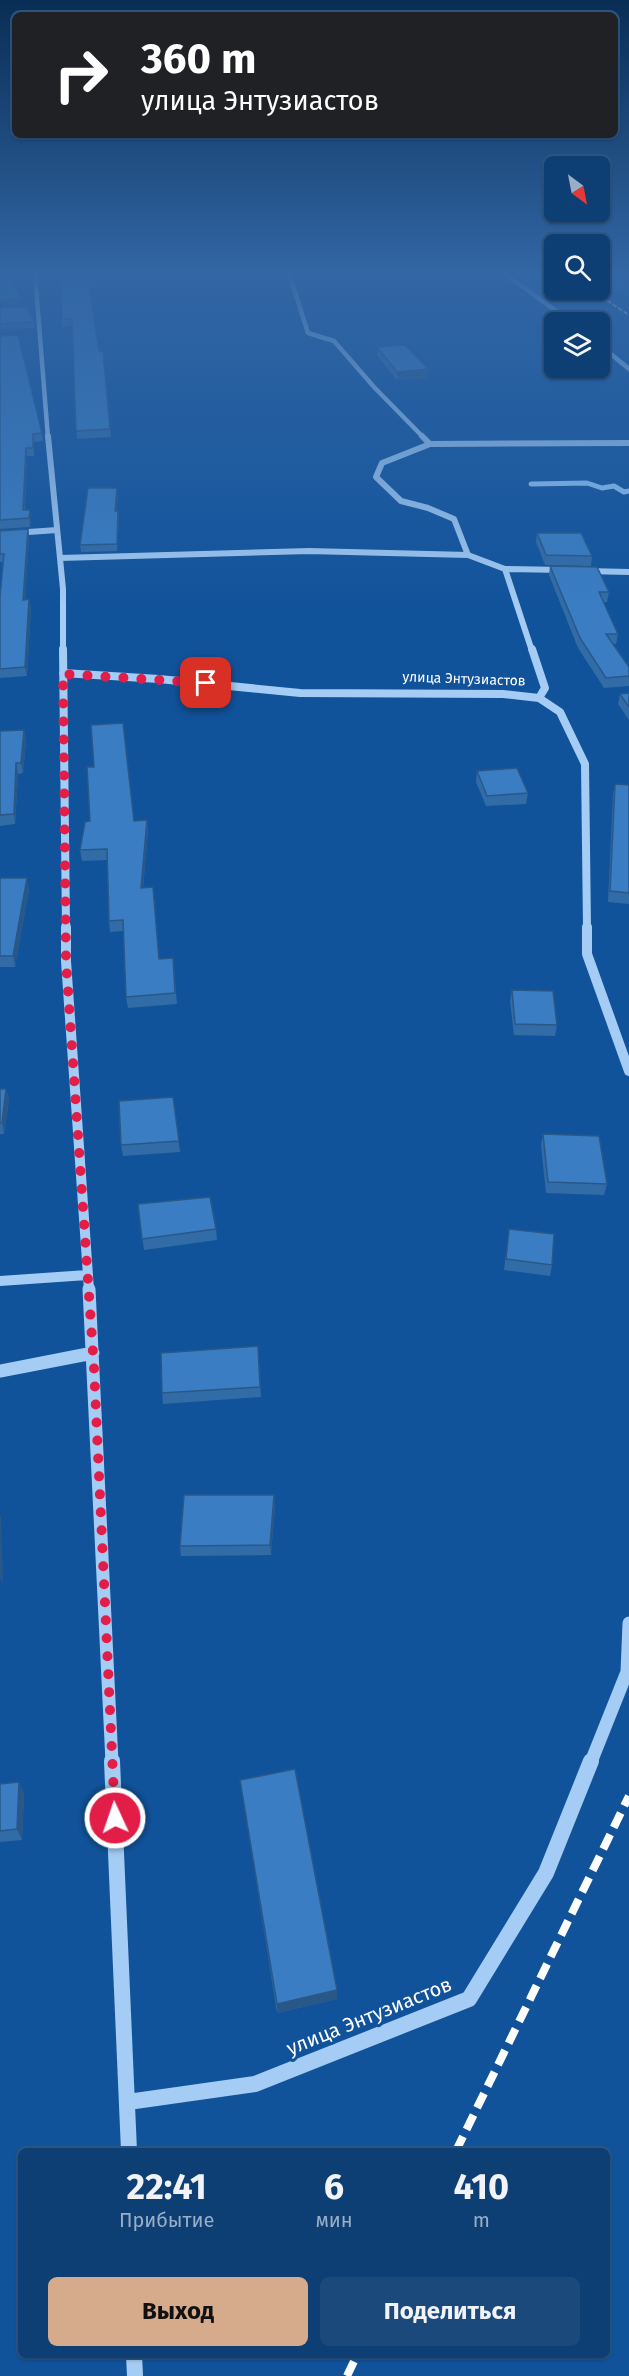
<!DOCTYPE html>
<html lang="ru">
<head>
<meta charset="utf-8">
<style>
	body { margin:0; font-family:"Fira Sans",sans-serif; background:#1b497c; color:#f1f3f6; height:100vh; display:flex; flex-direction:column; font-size:22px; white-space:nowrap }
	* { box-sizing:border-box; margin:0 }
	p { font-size:20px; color:#9aaec5 }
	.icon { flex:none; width:33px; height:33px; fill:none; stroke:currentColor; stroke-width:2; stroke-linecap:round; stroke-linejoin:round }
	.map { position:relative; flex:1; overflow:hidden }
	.side { position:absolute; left:18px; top:2148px; width:592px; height:210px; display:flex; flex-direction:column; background:#0d3e74; border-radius:9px; box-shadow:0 2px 4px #0004,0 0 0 2px #2d5786 }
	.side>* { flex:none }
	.top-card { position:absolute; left:12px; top:12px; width:606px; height:126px; border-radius:9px; box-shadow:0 2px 4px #0004,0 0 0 2px #2d5786; background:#202124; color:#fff; overflow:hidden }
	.needle { width:39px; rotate:148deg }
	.tools { position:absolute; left:544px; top:156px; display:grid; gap:12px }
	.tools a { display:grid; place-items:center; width:66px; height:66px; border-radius:9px; background:#0d3e74; box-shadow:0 2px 4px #0004,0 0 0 2px #2d5786; font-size:30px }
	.pin { position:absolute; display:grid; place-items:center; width:51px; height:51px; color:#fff; margin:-26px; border-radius:12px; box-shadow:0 3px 9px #0006 }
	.me { position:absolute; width:66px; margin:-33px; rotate:357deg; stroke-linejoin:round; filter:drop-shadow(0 0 4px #0008) }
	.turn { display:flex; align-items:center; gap:21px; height:126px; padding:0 30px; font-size:27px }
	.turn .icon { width:78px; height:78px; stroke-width:2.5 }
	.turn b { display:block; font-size:42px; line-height:51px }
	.eta { display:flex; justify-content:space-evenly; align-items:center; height:102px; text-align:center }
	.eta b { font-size:36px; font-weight:700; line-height:42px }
	.cta { display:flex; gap:12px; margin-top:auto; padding:12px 30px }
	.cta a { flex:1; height:69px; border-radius:9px; background:#d6ab8b; color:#111; font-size:24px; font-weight:700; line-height:69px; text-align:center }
	.cta a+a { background:#1b497c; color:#f1f3f6 }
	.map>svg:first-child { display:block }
	.green { fill:#236eb9 }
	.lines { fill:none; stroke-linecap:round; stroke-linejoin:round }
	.stream { stroke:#96c8f8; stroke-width:5 }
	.minor-far5 { stroke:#a4ccf4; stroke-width:4.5 }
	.minor-far4 { stroke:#a4ccf4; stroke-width:6 }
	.minor-far3 { stroke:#a4ccf4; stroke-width:8 }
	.minor-far2 { stroke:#a4ccf4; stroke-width:10 }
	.minor-far1 { stroke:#a4ccf4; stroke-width:13 }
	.minor { stroke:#a4ccf4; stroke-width:16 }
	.rail-far1 { stroke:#fff; stroke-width:2; stroke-dasharray:4.5 2; stroke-linecap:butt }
	.rail { stroke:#fff; stroke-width:8; stroke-dasharray:16 8; stroke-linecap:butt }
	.wall { fill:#326ca7 }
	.shaded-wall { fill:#295888 }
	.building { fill:#3a7dc2; stroke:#295888; stroke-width:1.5 }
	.route { stroke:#e11d48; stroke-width:10; stroke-dasharray:0 18 }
	.labels { text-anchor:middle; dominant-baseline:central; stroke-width:6; stroke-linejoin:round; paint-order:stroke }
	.far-street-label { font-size:14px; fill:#fff; stroke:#11539b }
	.near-street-label { font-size:20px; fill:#fff; stroke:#11539b }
</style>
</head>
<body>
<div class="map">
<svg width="629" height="2376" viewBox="0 0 629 2376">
	<rect width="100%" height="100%" fill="#11539b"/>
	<path class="green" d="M600 273H629V296L600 278Z"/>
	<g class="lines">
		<path class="stream" d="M531 484 587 483 602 488 614 486 624 492 629 491"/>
		<path class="minor-far5" d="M35 273 48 438
			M289 273 308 333 334 341 374 387 424 438
			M504 273 571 322
			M600 345 629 369"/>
		<path class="minor-far4" d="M48 436 63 589V651
			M422 436 430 444 629 443
			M430 444 382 463 376 477 401 501 428 508 454 519 468 555
			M0 534 57 530
			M60 558 309 551 468 555 505 569 564 570
			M505 569 532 651
			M586 571 629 572"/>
		<path class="minor-far3" d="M63 649 66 928
			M532 649 545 688 539 698
			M63 673 159 679 300 693 503 694 539 698 560 712 585 764 587 928"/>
		<path class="minor-far2" d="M66 927V961L89 1290
			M587 927V954L629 1071
			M0 1281 87 1275"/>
		<path class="minor-far1" d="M89 1289 112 1762
			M0 1371 93 1353
			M591 1762 627 1672 629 1623"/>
		<path class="minor" d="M112 1761 129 2151
			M128 2102 255 2084 469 1999 546 1873 591 1761
			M134 2355 135 2376"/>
		<path class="rail-far1" d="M591 290 629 315"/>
		<path class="rail" d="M456 2151 629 1796
			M347 2376 357 2355"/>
	</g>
	<path class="wall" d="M67 273H96L97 286 89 287 99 351H103L111 437 77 439 73 326 62 327V319L68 276Z
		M0 307 34 322 35 328 0 329Z
		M0 336 42 433 43 441 34 442V456H27L25 510H30L31 518 30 527 0 529Z
		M377 347 428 369V378L397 380 377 355Z
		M117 488 118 494 116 511 119 517 117 551 81 552 80 545Z
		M28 529 29 537 25 600 29 599 31 608 27 676 0 678V596L3 562H0V531Z
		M537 533 592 556 591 566 545 565 536 542Z
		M550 566 609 592 607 602H603L618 634 616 644H612L629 667V686L604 688 578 648 549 575Z
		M629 693V720L618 704 620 694Z
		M24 730 26 740 23 773 18 774 15 824 0 826V731Z
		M477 771 528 793 526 804 486 806 476 782Z
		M615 784 629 785V904L608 902 613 794Z
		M147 820 148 831 143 888 159 959 173 958 177 1004 128 1008 126 997 123 931 110 932 109 921 107 860 82 861 80 850 134 821Z
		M0 878 29 889 15 967H0Z
		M512 990 557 1025 555 1036 514 1035 510 1001Z
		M0 1089H6L9 1100 4 1134H0Z
		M173 1097 180 1152 123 1156 121 1145Z
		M543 1134 607 1184 604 1195 546 1193 541 1145Z
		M138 1204 216 1229 217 1240 144 1250Z
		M509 1229 552 1265 550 1276 504 1270Z
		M258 1346 261 1397 163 1404 162 1393Z
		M274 1495 275 1505 271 1555 181 1556 180 1546Z
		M240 1780 337 1990V1999L277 2013Z
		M19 1782 24 1793 22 1840 0 1842V1784Z"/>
	<path class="shaded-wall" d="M21 298 22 303 0 305V300Z
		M428 369V378L397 380V372Z
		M26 448 27 456 24 518 23 510Z
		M117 488 118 494 116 517 115 511Z
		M30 510 31 518 30 527 29 518Z
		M118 511 119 517 117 551V544Z
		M28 529 29 537 25 609 23 600Z
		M29 599 31 608 27 676 25 667Z
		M24 730 26 740 23 773 21 763Z
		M16 763 18 774 15 824 14 814Z
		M147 820 148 831 142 899 141 888Z
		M27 878 29 889 15 967 13 956Z
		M6 1089 9 1100 4 1134 2 1123Z
		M274 1495 275 1505 271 1555 270 1545Z
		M0 1515 1 1516 3 1585 0 1577Z
		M19 1782 24 1793 22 1840 17 1829Z
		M337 1990V1999L277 2013V2004Z"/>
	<path class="building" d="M0 273H5L21 298 0 300Z
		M68 273H96V280H88L99 351H103L110 429 76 431 72 319H62L61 276H68Z
		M0 307H27L34 322 0 324Z
		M18 335 42 433 33 434V448H26L23 510H30L29 518 0 520V336Z
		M405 345 428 369 397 372 377 347Z
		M88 488H117L115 511H118L117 544 80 545Z
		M28 529 23 600 29 599 25 667 0 669V596L4 554H0V531Z
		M537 533H581L592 556 546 555Z
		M550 566 597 567 609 592H599L618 634H606L629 667V676L606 678 580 638Z
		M629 693V707L620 694Z
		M123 723 134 821 147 820 141 888 153 887 159 959 173 958 175 993 126 997 123 920 109 921 107 849 80 850 85 822 90 821 87 767H94L91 725Z
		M24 730 21 763H16L14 814 0 815V731Z
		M517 768 528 793 487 796 477 771Z
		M615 784 629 785V893L610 891Z
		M0 878H27L13 956H0Z
		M512 990 553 991 557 1025 515 1024Z
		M0 1089H6L2 1123H0Z
		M173 1097 179 1141 121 1145 119 1101Z
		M543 1134 599 1136 607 1184 548 1182Z
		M210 1197 216 1229 142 1239 138 1204Z
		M509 1229 554 1234 552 1265 506 1259Z
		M258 1346 260 1387 162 1393 161 1353Z
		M184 1495H274L270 1545 180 1546Z
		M295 1769 337 1990 277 2004 240 1780Z
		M19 1782 17 1829 0 1831V1784Z"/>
	<linearGradient id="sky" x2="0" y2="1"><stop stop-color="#092e55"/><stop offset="0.45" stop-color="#3266a4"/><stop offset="1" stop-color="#3266a4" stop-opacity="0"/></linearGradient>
	<rect width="629" height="606" fill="url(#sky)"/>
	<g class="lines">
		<path class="route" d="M115 1818 94 1368 66 961 63 674 206 683"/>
	</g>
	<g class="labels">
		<g class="far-street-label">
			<text transform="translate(464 679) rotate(2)">улица Энтузиастов</text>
		</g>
		<g class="near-street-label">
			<text transform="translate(369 2016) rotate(-22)">улица Энтузиастов</text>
		</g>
	</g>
</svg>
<div class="tools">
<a><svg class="needle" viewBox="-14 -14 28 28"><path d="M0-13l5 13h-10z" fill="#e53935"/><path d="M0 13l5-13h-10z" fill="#9aaec5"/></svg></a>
<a><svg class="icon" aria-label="search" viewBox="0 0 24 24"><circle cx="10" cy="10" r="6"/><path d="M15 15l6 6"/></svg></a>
<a><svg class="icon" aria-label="layers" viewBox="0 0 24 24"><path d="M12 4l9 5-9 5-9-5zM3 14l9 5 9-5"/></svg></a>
</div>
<div class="pin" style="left:206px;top:683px;background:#d93025"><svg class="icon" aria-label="arrive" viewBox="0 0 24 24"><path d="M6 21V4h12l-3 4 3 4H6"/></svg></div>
<svg class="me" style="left:115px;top:1818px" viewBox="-20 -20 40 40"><circle r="17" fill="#e11d48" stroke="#fff" stroke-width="3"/><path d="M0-11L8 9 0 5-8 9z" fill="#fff"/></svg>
<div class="top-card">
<div class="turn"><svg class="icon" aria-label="right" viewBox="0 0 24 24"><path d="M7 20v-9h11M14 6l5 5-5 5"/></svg><div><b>360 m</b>улица Энтузиастов</div></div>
</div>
<section class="side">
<div class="eta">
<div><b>22:41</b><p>Прибытие</p></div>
<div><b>6</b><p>мин</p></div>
<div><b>410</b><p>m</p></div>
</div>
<div class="cta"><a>Выход</a><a>Поделиться</a></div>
</section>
</div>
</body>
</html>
